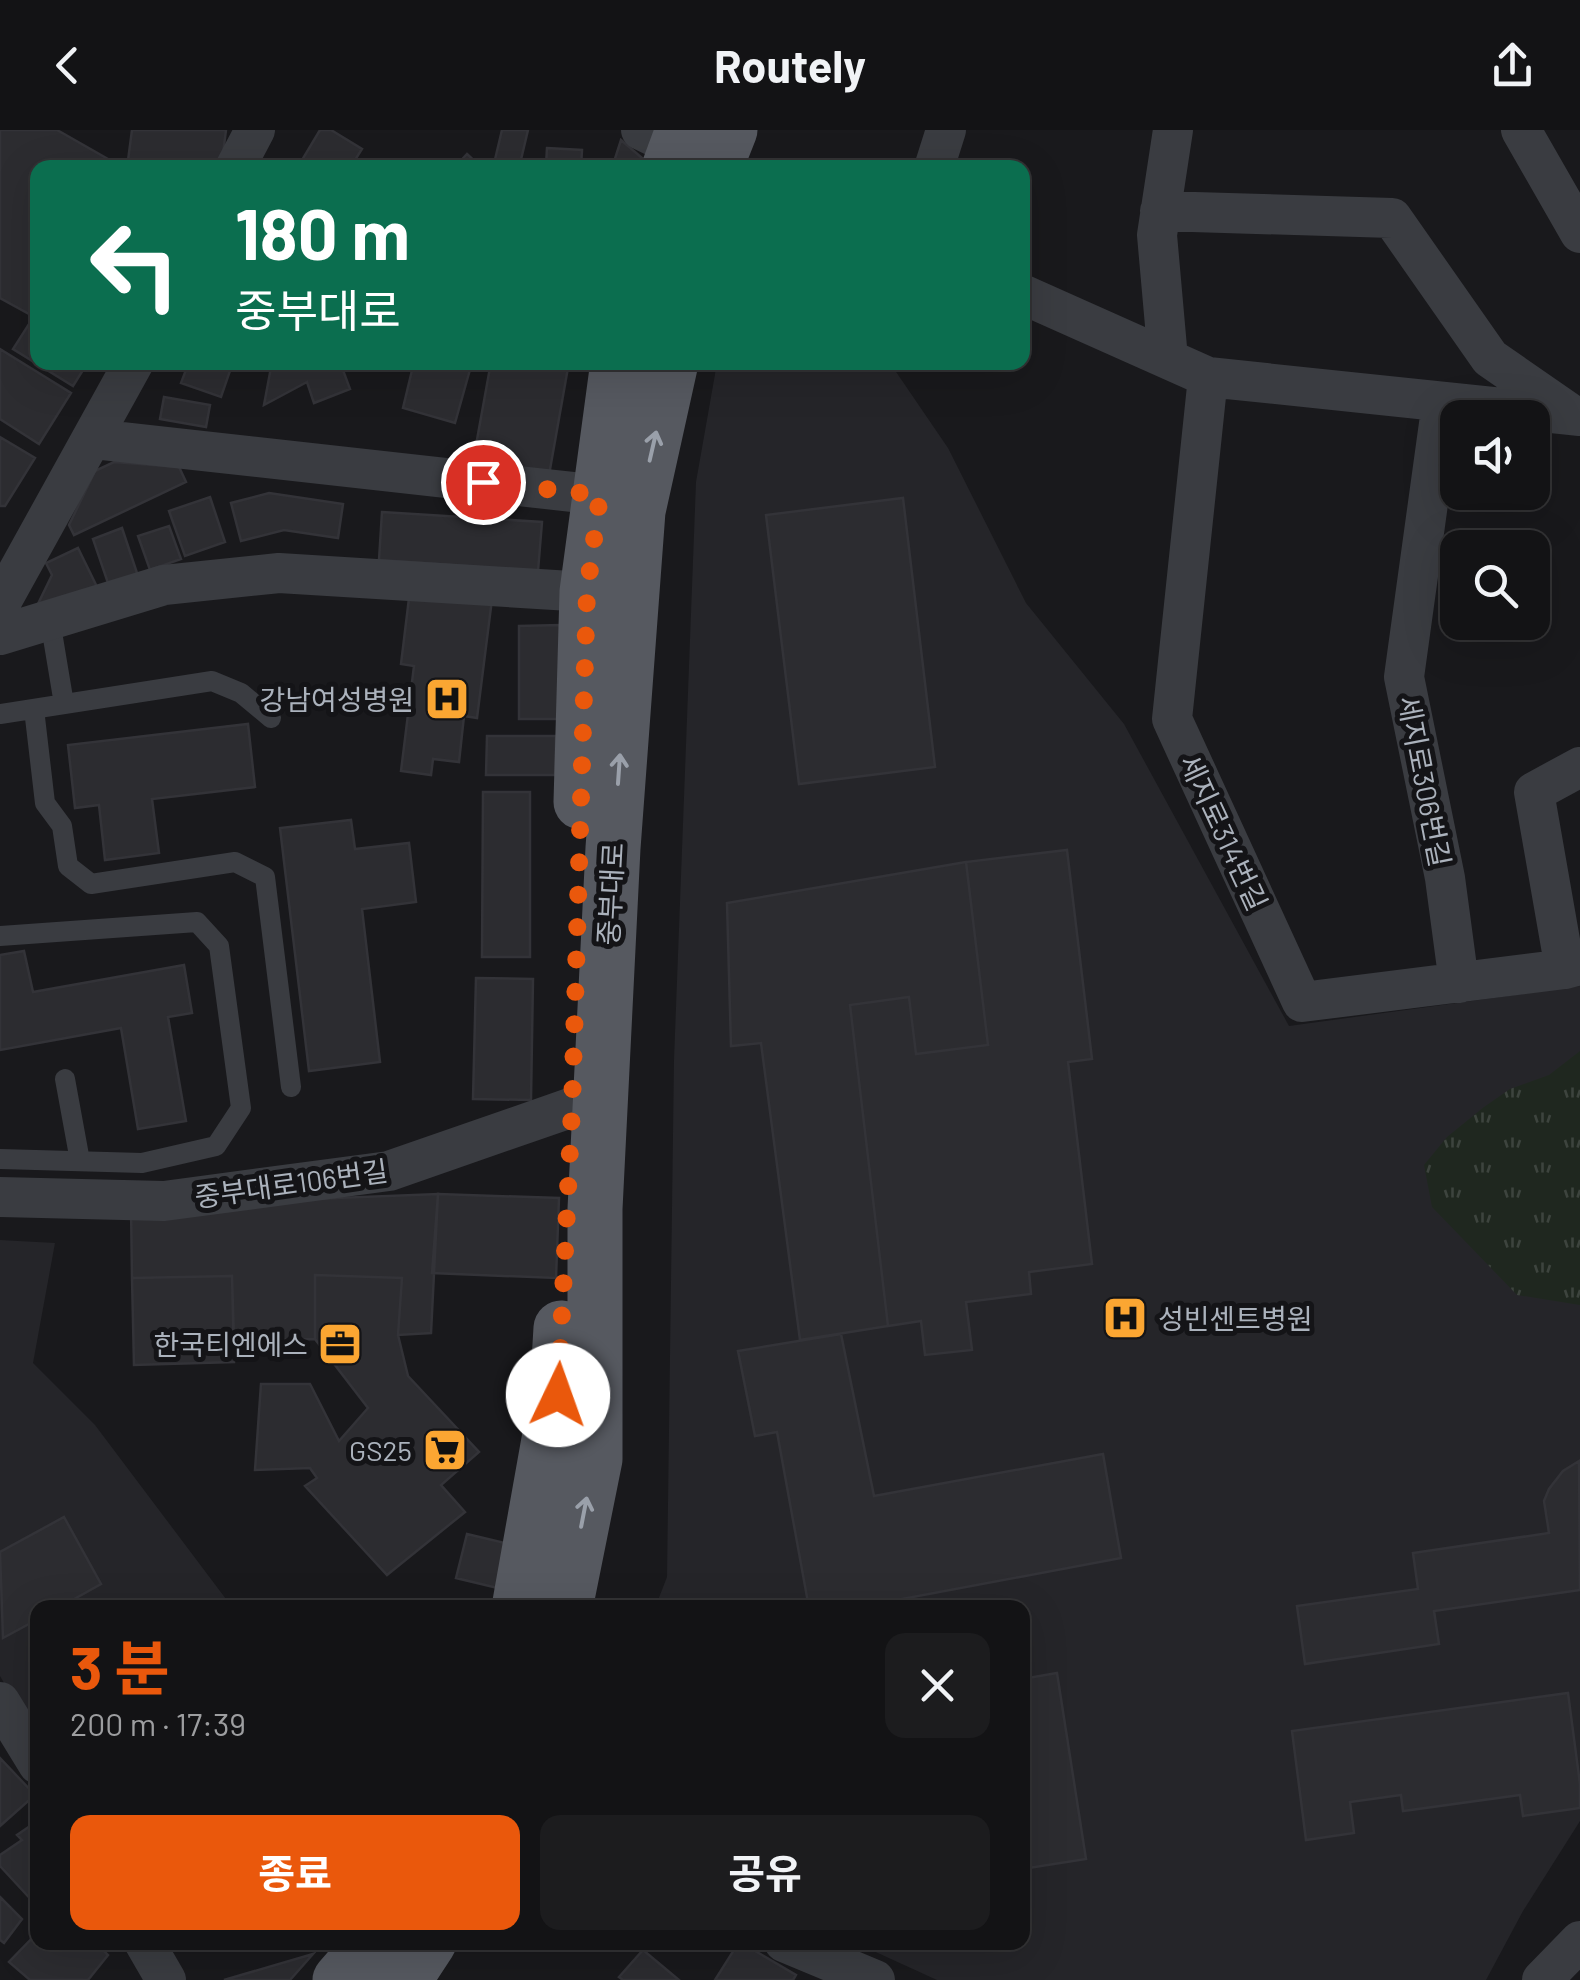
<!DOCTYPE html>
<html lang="ko">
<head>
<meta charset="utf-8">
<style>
	body { margin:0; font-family:Barlow,"Noto Sans KR",sans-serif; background:#1c1c1e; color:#f1f3f6; height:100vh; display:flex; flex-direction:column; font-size:38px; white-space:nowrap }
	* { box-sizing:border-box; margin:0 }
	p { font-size:32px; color:#9d9ea0 }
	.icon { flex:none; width:55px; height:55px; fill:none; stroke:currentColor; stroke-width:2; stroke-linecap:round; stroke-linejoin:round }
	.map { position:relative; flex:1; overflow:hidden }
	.drawer { position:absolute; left:30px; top:1470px; width:1000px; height:350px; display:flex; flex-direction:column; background:#131315; border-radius:20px; box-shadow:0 10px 40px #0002,0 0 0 2px #323234 }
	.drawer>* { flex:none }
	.guide { position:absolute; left:30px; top:30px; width:1000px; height:210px; border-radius:20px; box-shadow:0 10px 40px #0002,0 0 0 2px #323234; background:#0b6e4f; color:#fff; overflow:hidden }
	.buttons { position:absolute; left:1440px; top:270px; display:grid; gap:20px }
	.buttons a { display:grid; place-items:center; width:110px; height:110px; border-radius:20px; background:#131315; box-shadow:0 10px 40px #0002,0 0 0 2px #323234; font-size:50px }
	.pin { position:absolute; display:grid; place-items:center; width:85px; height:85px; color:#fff; margin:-42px; border:5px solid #fff; border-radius:50%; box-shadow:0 2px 10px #0007 }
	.me { position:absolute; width:110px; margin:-55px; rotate:3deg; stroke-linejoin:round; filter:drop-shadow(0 0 8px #0008) }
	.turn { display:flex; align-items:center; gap:35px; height:210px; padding:0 40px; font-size:45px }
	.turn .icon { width:130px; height:130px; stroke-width:2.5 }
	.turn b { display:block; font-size:70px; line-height:85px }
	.round { display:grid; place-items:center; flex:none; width:105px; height:105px; border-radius:20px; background:#1c1c1e }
	.overview { display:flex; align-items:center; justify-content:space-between; height:170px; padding:0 40px }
	h1 { font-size:60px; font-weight:700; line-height:75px; color:#ea580c }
	.primary-button { display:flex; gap:20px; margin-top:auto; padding:20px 40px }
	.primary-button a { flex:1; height:115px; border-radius:20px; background:#ea580c; color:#fff; font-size:40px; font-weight:700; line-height:115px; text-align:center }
	.primary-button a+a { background:#1c1c1e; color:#f1f3f6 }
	header { display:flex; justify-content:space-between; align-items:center; height:130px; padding:0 40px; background:#131315; font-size:45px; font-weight:700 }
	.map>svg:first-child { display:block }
	.built { fill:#252529 }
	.grass { fill:url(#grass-tufts) }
	.building { fill:#2c2c30; stroke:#333338; stroke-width:2.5 }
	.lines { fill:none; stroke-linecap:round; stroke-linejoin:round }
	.service { stroke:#3a3c41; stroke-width:20 }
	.minor { stroke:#3a3c41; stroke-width:40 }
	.primary { stroke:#565960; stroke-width:55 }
	.oneway { stroke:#9aa0aa }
	.route { stroke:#ea580c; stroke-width:18; stroke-dasharray:0 32.4 }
	.labels { text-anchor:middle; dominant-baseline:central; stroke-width:10; stroke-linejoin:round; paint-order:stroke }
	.poi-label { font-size:28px; fill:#abb2bc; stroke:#141417; text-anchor:end }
	.street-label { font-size:28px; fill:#abb2bc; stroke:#141417 }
</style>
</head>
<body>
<header><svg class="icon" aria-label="back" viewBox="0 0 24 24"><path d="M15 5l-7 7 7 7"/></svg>Routely<svg class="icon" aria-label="share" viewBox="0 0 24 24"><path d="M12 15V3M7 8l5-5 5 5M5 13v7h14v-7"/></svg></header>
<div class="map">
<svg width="1580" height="1850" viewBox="0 0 1580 1850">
	<defs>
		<pattern id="grass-tufts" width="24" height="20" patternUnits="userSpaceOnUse" patternTransform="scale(2.5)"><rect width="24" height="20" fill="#1f271f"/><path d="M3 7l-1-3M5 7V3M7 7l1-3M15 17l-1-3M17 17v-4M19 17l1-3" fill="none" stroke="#3d443e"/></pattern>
	</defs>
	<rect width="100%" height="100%" fill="#19191c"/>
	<path class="built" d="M717 233H890L948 318 1026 473 1124 594 1289 896 1580 856V1691L1523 1781 1486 1850H937L856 1813 1022 1812V1478H655L667 1447 674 930 696 352Z
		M0 1110 55 1113 33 1233 95 1295 232 1477 38 1478 37 1610 0 1546Z"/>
	<path class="grass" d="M1580 921V1175L1517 1165 1432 1077 1424 1035 1447 1007 1484 977 1510 959 1549 945Z"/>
	<path class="building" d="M0 0H57L115 33 113 38H38V173L31 185 0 168Z
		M132 0H226L222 32 201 30 200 38H127Z
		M320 0H331L362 19 350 38H315L302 30Z
		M502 0H528L519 38H493Z
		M621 10 642 28 639 38H612Z
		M547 18 582 20 581 38H531V34L546 35Z
		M467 24 482 38H454Z
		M38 180V232H88L73 256 13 219Z
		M0 219 71 263 39 314 0 289Z
		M189 232H233L221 267 181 253Z
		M272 232H340L350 259 314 273 307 252 264 275Z
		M414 232H462L471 236 455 293 403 278Z
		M491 232H569L549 345 473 332Z
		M164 267 210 275 206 297 160 289Z
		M0 307 35 328 5 376H0Z
		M114 332 179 337 186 352 74 405 69 395 95 341Z
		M269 363 343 374 338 408 284 400 241 411 231 373Z
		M210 367 225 412 185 426 169 381Z
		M903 368 935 637 799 654 766 385Z
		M382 382 542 392 538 441 379 430Z
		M169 396 181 429 150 440 138 406Z
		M122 398 138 446 109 456 93 409Z
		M78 418 98 459 38 474 52 445 46 433Z
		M410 460 492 469 477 588 464 586 459 632 433 629 431 645 401 641 414 536 401 534Z
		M560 495 561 589H519V496Z
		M248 594 255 657 152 669 159 723 105 730 99 675 75 678 68 615Z
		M487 606H556L555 645H486Z
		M483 662H530V827H482Z
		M351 690 355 719 409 713 416 772 362 779 380 932 309 941 280 698Z
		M1067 720 1092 929 1068 932 1092 1134 1029 1142 1031 1164 966 1172 972 1220 925 1225 921 1191 888 1196 850 875 909 867 916 924 988 915 966 732Z
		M966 732 988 915 916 924 909 867 850 875 888 1196 800 1210 761 913 731 916 727 773Z
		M24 821 33 862 184 835 192 883 168 887 186 991 138 999 121 898 0 920V825Z
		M476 848 533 849 531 970 473 969Z
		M438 1064 559 1068 556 1148 432 1143Z
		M438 1064 431 1203 398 1205 402 1148 315 1145V1209L234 1210 232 1146 132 1148 131 1076Z
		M315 1145 402 1148 398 1205 408 1246 479 1322 441 1355 465 1382 387 1445 305 1356 317 1348 310 1338 255 1340 261 1254H310L339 1311 368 1278 315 1209Z
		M232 1146 234 1232 134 1235 132 1148Z
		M841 1204 874 1366 1103 1324 1121 1428 902 1469 903 1478H809L777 1302 755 1306 738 1221Z
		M1579 1331 1580 1460 1434 1481 1439 1514 1305 1534 1297 1476 1418 1459 1413 1423 1549 1403 1544 1371 1549 1359 1563 1341Z
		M64 1387 101 1454 58 1478H38V1489L3 1508 0 1422Z
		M467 1404 517 1416 506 1460 456 1448Z
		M1057 1543 1086 1729 1022 1739V1549Z
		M1568 1563 1580 1654V1678L1523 1686 1520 1665 1403 1681 1401 1665 1350 1672 1354 1703 1306 1710 1292 1601Z
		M0 1628 35 1665 0 1696Z
		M33 1694 38 1703V1777L0 1736V1725L22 1710 17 1705Z
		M0 1767 22 1789 4 1813 0 1810Z
		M38 1802V1812H95L108 1825 88 1850H30L9 1832Z
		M739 1812H740L796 1845 793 1850H715Z
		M643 1820 679 1850H623L619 1847Z
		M313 1824 290 1850H224Z"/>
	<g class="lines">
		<path class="service" d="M50 490 64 574
			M34 579 45 673 62 696 68 736 91 754 235 732 265 747 291 957
			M0 584 212 551 241 563 271 588
			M0 806 197 792 219 816 241 978 216 1016 142 1033 0 1029
			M65 949 80 1031"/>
		<path class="minor" d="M641 0 676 17
			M1521 0 1580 103
			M235 38 255 0
			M934 38 946 0
			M1160 81 1392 88 1490 228 1571 284
			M1022 164 1208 247 1580 286
			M1168 229 1157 105 1173 0
			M1208 247 1172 589 1302 872 1565 839 1580 835
			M1442 272 1404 547 1445 748 1459 853
			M94 309 600 365
			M0 474 134 232
			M0 505 164 455 279 443 587 462
			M1565 839 1534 662 1580 637
			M0 1067 164 1071 389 1041 573 977
			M0 1572 38 1634
			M144 1812 166 1850
			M784 1812 875 1850
			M1542 1850 1580 1811"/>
		<path class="primary" d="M669 38 683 0
			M715 38 730 0
			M581 672 587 462 618 232
			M519 1478 557 1265 561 1198
			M565 1478 595 1329V1079L613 718 638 381 671 232
			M340 1850 373 1812
			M404 1850 429 1812"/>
	</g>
	<defs><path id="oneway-shaft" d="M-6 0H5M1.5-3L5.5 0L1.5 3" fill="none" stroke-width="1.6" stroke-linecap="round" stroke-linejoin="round" transform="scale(2.5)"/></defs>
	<g class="oneway">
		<use href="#oneway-shaft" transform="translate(653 316) rotate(-77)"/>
		<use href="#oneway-shaft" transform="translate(619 639) rotate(-86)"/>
		<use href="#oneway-shaft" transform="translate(584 1382) rotate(-79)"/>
	</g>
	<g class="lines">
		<path class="route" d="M483 352 600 365 587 462 572 978 558 1265"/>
	</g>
	<defs>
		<symbol id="hospital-square" viewBox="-11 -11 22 22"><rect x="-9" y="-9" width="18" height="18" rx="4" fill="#fba632" stroke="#141417"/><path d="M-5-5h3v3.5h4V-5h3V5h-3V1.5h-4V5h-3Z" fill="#111"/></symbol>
		<symbol id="office-square" viewBox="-11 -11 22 22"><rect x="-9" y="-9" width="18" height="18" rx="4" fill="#fba632" stroke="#141417"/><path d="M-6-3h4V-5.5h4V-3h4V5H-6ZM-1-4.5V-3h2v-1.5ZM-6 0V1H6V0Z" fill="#111"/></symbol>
		<symbol id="supermarket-square" viewBox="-11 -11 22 22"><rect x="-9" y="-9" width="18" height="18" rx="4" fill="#fba632" stroke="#141417"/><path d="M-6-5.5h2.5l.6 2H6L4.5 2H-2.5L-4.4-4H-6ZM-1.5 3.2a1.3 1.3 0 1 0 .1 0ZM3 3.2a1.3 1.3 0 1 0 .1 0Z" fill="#111"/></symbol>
	</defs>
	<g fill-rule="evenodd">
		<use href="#hospital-square" x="422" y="544" width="50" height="50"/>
		<use href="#hospital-square" x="1100" y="1163" width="50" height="50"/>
		<use href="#office-square" x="315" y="1189" width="50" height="50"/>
		<use href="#supermarket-square" x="420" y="1295" width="50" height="50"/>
	</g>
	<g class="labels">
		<g class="poi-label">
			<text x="414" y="569">강남여성병원</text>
			<text x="1158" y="1188" text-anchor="start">성빈센트병원</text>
			<text x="308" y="1214">한국티엔에스</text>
			<text x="412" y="1320">GS25</text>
		</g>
		<g class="street-label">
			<text transform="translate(1425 651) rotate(79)">세지로306번길</text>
			<text transform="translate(1224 702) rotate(65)">세지로314번길</text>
			<text transform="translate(610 764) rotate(-87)">중부대로</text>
			<text transform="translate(291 1053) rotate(-8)">중부대로106번길</text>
		</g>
	</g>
</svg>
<div class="buttons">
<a><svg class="icon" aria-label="sound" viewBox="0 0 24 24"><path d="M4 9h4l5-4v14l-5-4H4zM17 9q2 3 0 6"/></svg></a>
<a><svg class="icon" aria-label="search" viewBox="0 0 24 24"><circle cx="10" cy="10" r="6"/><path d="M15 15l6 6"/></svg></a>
</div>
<div class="pin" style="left:483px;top:352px;background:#d93025"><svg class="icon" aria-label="arrive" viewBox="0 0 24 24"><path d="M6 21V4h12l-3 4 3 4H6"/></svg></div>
<svg class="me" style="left:558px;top:1265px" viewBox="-20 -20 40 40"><circle r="19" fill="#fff"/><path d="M0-13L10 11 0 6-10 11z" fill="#ea580c"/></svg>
<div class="guide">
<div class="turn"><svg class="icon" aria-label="left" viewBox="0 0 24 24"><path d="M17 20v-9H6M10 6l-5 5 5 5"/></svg><div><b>180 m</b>중부대로</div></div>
</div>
<section class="drawer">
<div class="overview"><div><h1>3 분</h1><p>200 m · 17:39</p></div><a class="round"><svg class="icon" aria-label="close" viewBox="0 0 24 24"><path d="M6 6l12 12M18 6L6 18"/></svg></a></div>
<div class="primary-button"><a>종료</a><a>공유</a></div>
</section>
</div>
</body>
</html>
